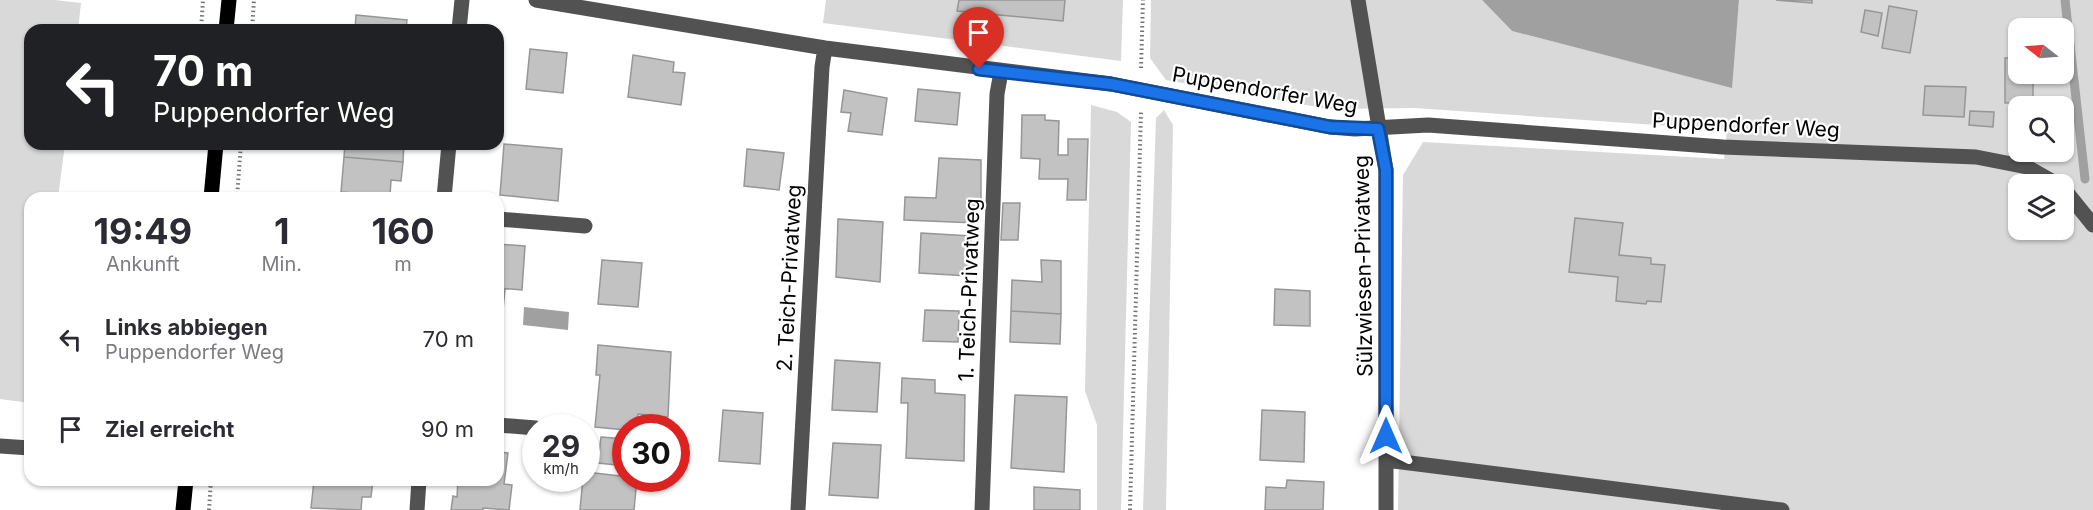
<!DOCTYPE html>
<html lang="de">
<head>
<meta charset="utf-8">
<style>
	body { margin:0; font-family:Inter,sans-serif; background:#f7f7f7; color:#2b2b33; height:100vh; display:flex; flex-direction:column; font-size:22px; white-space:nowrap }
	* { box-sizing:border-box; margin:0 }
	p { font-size:20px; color:#7c7c81 }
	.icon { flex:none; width:33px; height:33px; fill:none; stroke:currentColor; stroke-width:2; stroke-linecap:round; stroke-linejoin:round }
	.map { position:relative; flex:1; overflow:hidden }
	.details { position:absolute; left:24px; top:192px; width:480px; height:294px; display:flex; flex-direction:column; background:#fff; border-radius:18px; box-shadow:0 2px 4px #0004 }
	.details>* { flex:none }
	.banner { position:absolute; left:24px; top:24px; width:480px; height:126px; border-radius:18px; box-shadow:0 2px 4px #0004; background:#202124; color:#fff; overflow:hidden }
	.needle { width:39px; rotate:287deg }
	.controls { position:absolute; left:2008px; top:18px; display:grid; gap:12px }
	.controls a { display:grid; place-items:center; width:66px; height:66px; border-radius:12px; background:#fff; box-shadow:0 2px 4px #0004; font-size:30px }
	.speed { position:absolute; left:522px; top:414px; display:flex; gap:12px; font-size:30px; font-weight:700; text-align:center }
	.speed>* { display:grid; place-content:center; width:78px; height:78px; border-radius:50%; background:#fff; box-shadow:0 2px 4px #0004; line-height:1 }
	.speed small { font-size:15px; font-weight:400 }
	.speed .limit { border:9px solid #d22; background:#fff; color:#111 }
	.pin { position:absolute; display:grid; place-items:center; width:51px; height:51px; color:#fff; margin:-62px -26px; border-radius:50% 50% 50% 0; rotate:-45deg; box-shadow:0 0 6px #0007 }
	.pin .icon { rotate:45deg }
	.me { position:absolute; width:66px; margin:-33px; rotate:0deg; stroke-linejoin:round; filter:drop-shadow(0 0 4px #0008) }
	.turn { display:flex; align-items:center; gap:21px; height:126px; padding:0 30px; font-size:27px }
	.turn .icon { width:78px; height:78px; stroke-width:2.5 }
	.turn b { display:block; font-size:42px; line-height:51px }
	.eta { display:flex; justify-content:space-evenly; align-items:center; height:102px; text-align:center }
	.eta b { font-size:36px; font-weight:700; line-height:42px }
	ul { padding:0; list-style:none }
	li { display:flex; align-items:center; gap:18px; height:90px; padding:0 30px }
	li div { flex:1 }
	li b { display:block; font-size:22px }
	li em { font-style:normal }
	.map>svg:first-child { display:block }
	.green { fill:#d9d9d9; fill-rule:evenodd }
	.water { fill:#a0a0a0 }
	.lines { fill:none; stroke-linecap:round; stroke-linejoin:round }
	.stream { stroke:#a0a0a0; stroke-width:9 }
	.building { fill:#c2c2c2; stroke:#969696; stroke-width:1.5 }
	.path { stroke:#747474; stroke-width:4; stroke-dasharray:1.5 3; stroke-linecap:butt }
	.minor { stroke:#525252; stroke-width:15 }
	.major { stroke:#000; stroke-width:15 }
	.route-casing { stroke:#114b97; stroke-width:15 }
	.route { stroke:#1a73e8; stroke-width:10 }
	.labels { text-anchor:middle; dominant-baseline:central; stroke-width:4.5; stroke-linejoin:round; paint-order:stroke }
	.street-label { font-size:21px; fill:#000; stroke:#fff }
</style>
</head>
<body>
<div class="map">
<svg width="2093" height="510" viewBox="0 0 2093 510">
	<rect width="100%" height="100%" fill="#fff"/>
	<path class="green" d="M0 0H55L81 3 78 30H30V144H65L58 198H30V403L0 399Z
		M826 0H1123L1121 61 823 23Z
		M1151 0H1482L1512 31 1731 87 1739 0H2093V510H1398L1403 175 1423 142 1724 159 1727 130 1415 108 1328 109 1166 80 1150 58ZM2019 28H2064V74H2019ZM2019 106H2064V152H2019ZM2019 184H2064V230H2019Z
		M1091 105 1117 112 1131 122 1121 510H1097V425L1085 391Z
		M1164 110 1173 125 1166 510H1143L1156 118Z"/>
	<path class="water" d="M1482 0H1739L1732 88 1512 31Z
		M524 307 569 312 568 330 523 325Z"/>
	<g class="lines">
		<path class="stream" d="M2065 0 2085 179"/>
	</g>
	<path class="building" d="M959 0H1065L1063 21 957 11Z
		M1776 0H1812V3Z
		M1889 6 1917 11 1910 53 1882 48Z
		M1865 10 1882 13 1878 36 1861 32Z
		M356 15 407 20 406 30H355Z
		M530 49 567 53 563 93 526 89Z
		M633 55 674 62 673 72 685 73 681 105 628 97Z
		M2005 58H2019V74H2033V102L2005 103Z
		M1925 86 1966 87 1964 117 1923 115Z
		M918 89 960 93 957 125 915 121Z
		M844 90 887 98 882 135 848 131 851 113 841 112Z
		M1970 111 1994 112 1993 127 1969 125Z
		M1022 115H1045V120L1059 121 1058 155H1068V139H1088L1086 200H1067L1068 179H1039L1040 159 1021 158Z
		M345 144H404L403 162 344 157Z
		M504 144 562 149 558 201 500 195Z
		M747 149 784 153 779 190 744 186Z
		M344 157 403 162 401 181 391 180 390 196 341 192Z
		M939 158 981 160V203H977L976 223 904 220 905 197 936 198Z
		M1003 203H1020L1018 240H1001Z
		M1575 218 1623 223 1619 255 1651 258V264L1665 265 1661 302 1647 301 1646 304 1616 301 1618 277 1569 272Z
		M838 219 883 222 880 282 836 277Z
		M921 233 971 236 969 276 919 273Z
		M498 244 525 246 522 290 498 288Z
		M602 260 642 263 638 307 598 304Z
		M1041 260 1061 261V314L1011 311 1012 280 1042 282Z
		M498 288 505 289 502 320H498Z
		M1275 289 1310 291V326L1274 325Z
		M925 310 959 311 958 342 923 341Z
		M1011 311 1061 314 1060 344 1010 342Z
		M598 345 671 352 668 417 638 414 637 428 626 430 595 427 600 375H596Z
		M835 360 880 363 877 412 832 410Z
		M902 378 935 380V393L965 395 964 461 906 458 908 403H901Z
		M1015 395 1067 397 1064 472 1011 468Z
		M723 410 763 413 760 464 719 461Z
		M1262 410 1305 412 1304 462 1260 460Z
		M601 437 626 439V466L598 463Z
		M833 443 881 445 878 498 829 495Z
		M498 452 508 453 504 484 512 485 509 510 483 508V510H451L453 496 457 497 458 480H498Z
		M586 472 637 478 634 510H580L583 478H586Z
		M314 480H373L371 497H362L361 510 311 508Z
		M1287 480 1324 482 1323 510H1265L1266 487 1286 488Z
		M1034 487 1080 490V510H1034Z"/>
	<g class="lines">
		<path class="path" d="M201 30 203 0
			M252 30 254 0
			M1141 68 1143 0
			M237 198 241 144
			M209 510 211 480
			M1130 510 1141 112"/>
		<path class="minor" d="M536 0 825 48 1111 84 1330 127 1355 129 1428 125 1723 147 1976 157 2027 167 2057 184
			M1358 0 1386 170V510
			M459 30 462 0
			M2064 189 2093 225
			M444 198 449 144
			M498 219 585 226
			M498 425 536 428
			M0 446 30 448
			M1386 460 1782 510
			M417 510 419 480
			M798 510 822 67 825 48
			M982 510 997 94 1001 72"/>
		<path class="major" d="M226 30 229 0
			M211 198 216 144
			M183 510 186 480"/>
	</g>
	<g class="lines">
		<defs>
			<path id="route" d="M979 69 1111 84 1330 127 1378 129 1386 170V436"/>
		</defs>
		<use href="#route" class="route-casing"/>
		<use href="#route" class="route"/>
	</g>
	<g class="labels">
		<g class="street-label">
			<text transform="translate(1265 90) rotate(10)">Puppendorfer Weg</text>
			<text transform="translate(1746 125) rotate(3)">Puppendorfer Weg</text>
			<text transform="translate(1363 266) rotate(-91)">Sülzwiesen-Privatweg</text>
			<text transform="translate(789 278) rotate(-87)">2. Teich-Privatweg</text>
			<text transform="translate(969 290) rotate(-88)">1. Teich-Privatweg</text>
		</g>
	</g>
</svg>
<div class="controls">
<a><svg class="needle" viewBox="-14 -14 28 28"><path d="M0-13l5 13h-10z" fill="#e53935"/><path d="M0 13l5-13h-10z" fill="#7c7c81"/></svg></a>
<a><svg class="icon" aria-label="search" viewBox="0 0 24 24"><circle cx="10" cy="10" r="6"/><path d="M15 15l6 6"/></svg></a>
<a><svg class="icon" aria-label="layers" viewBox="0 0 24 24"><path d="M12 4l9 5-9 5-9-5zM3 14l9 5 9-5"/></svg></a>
</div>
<div class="speed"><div>29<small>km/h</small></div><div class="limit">30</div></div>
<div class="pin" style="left:979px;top:69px;background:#d93025"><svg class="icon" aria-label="arrive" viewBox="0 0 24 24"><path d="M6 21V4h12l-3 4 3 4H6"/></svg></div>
<svg class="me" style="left:1386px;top:436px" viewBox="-20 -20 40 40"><path d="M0-17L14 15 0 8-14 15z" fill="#1a73e8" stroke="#fff" stroke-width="4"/></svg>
<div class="banner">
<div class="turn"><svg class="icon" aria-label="left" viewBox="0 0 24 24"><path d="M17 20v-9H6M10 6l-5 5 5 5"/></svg><div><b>70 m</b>Puppendorfer Weg</div></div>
</div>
<section class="details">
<div class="eta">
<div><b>19:49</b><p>Ankunft</p></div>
<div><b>1</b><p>Min.</p></div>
<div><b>160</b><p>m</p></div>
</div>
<ul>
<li><svg class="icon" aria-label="left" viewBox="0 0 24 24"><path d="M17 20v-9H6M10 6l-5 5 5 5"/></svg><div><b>Links abbiegen</b><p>Puppendorfer Weg</p></div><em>70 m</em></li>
<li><svg class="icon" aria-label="arrive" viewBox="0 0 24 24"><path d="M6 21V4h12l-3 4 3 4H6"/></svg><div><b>Ziel erreicht</b></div><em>90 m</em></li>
</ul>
</section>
</div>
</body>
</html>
